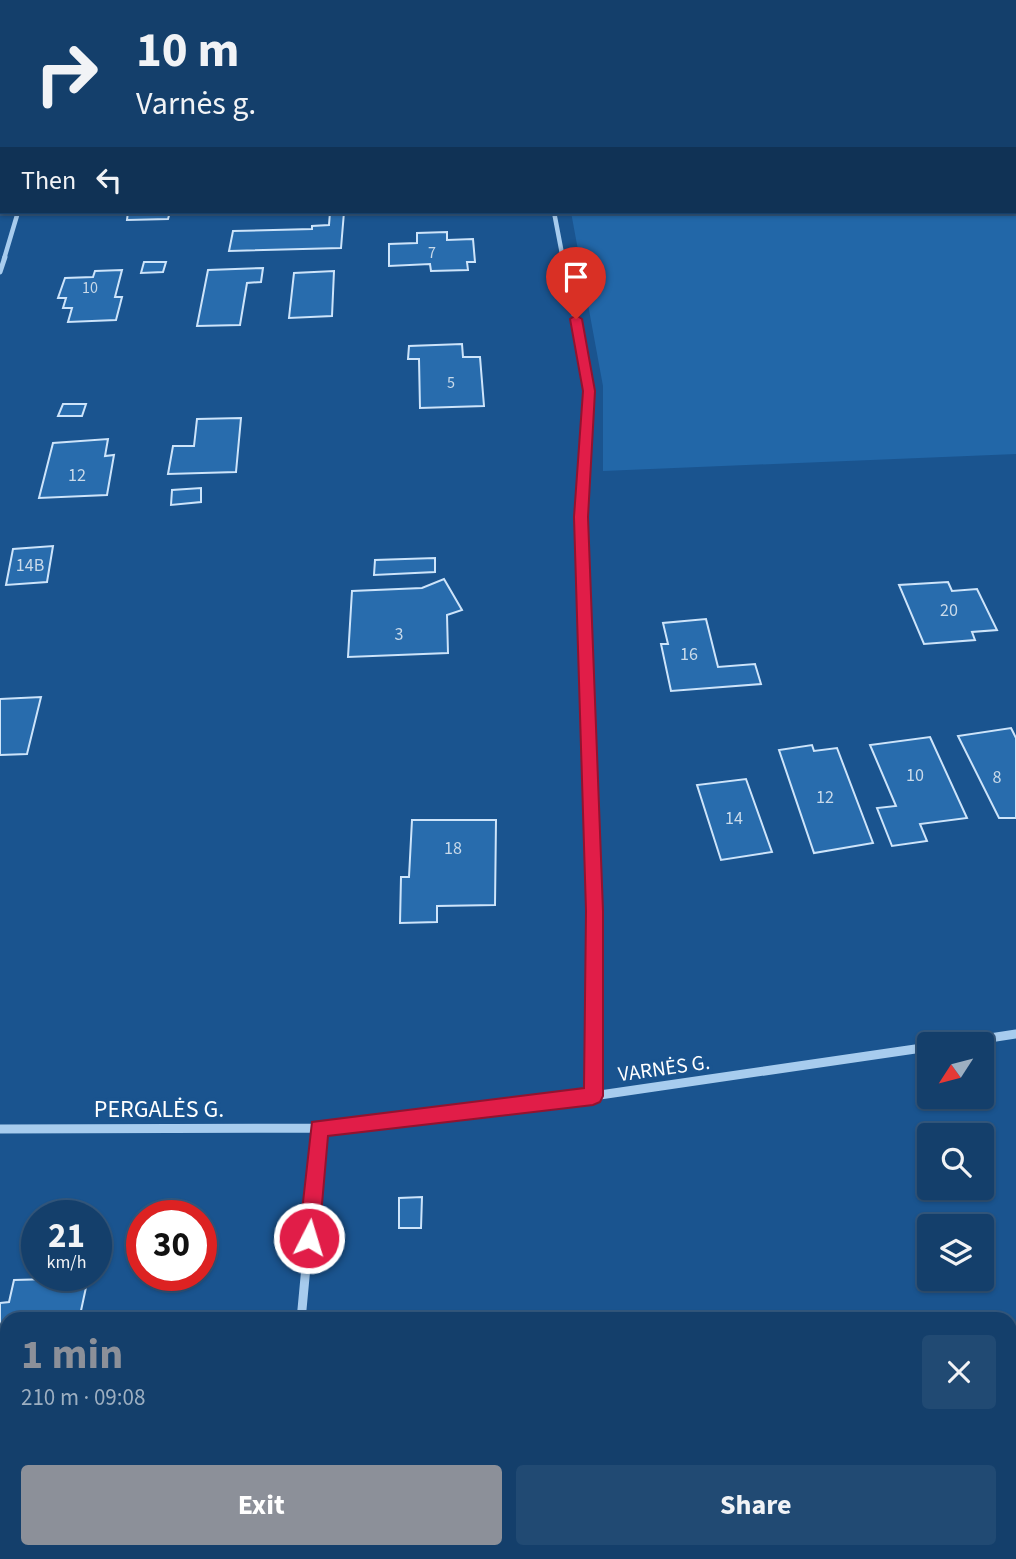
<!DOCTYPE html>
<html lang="en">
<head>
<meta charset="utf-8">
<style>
	body { margin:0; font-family:"Source Sans 3",sans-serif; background:#214a73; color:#f1f3f6; height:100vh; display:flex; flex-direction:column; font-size:26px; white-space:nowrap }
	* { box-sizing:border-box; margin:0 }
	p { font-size:23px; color:#9dafc1 }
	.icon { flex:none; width:38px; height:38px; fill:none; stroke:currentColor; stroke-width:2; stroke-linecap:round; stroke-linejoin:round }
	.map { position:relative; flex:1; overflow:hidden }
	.details { position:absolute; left:0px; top:1312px; width:1017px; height:247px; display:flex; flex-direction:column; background:#143f6b; border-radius:21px 21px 0 0; box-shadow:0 2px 5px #0004,0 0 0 2px #33587e }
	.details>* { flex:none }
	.hud { position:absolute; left:0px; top:0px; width:1017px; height:214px; box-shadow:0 2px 5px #0004,0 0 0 2px #33587e; background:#143f6b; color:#f1f3f6; overflow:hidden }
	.needle { width:46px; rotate:234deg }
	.controls { position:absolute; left:917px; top:1032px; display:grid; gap:14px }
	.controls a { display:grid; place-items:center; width:77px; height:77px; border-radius:7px; background:#143f6b; box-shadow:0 2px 5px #0004,0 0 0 2px #33587e; font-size:35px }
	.speed { position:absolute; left:21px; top:1200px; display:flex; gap:14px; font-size:35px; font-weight:700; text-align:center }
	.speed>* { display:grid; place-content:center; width:91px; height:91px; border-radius:50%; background:#143f6b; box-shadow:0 2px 5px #0004,0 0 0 2px #33587e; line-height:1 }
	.speed small { font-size:18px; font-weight:400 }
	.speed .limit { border:10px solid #d22; background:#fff; color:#111 }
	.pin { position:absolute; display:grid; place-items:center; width:60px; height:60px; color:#fff; margin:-72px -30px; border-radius:50% 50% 50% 0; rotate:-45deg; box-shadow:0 0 7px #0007 }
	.pin .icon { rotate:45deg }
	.me { position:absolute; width:77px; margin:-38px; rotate:5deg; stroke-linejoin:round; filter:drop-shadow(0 0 5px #0008) }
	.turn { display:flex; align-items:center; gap:24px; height:147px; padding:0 21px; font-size:32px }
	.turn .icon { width:91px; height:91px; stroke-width:2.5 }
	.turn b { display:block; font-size:49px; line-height:60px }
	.then { display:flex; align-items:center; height:66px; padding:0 21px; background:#0003; gap:14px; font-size:26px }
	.round { display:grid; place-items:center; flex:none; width:74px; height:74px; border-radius:7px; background:#214a73 }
	.head { display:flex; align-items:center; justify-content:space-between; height:119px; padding:0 21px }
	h1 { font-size:42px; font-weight:700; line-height:52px; color:#8c9099 }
	.action { display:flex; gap:14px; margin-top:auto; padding:14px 21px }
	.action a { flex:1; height:80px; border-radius:7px; background:#8c9099; color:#fff; font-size:28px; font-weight:700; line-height:80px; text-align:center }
	.action a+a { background:#214a73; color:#f1f3f6 }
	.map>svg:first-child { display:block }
	.green { fill:#2267a8 }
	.building { fill:#286cad; stroke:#cde4fa; stroke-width:2 }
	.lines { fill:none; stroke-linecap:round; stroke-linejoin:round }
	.minor-far3 { stroke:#a7ccee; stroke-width:4.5 }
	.minor-far2 { stroke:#a7ccee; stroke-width:5 }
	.minor-far1 { stroke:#a7ccee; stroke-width:7 }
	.minor { stroke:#a7ccee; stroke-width:9 }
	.route { fill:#e11d48; stroke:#92132f; stroke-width:2 }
	.labels { text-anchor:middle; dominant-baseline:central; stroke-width:7; stroke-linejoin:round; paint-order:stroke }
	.far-number-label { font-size:16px; fill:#c9daea }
	.number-label { font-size:18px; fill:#c9daea }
	.street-label { font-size:21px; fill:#fff; stroke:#1a548f }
	.near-street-label { font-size:24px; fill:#fff; stroke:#1a548f }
</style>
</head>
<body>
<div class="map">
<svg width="1016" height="1559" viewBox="0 0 1016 1559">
	<rect width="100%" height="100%" fill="#1a548f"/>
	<path class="green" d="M469 0H1016V454L603 471V386L571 212H1015V2Z"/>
	<path class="building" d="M128 212H170L168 219 127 220Z
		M330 212H344L341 248 229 251 233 231 312 229V226L329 225Z
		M447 232V240L473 239 475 262H467L468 270 431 271 430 264 389 266V244L417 243V233Z
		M144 262H166L163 272 141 273Z
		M263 268 261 282 247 283 240 325 197 326 208 270Z
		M122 270 115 297H122L116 320 68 322 72 308H63L66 298H58L65 278 93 277 95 271Z
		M334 271 332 316 289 318 294 273Z
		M462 344 463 357H480L484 406 420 408 419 359H408L409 346Z
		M63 404H86L82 416H58Z
		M241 418 236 472 168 474 173 446H194L197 419Z
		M108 439 105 456 114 455 107 495 39 498 53 443Z
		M201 488V502L171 505 172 490Z
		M53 546 47 582 6 585 13 549Z
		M435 558V572L374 575 375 560Z
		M444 579 462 610 447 615 448 653 348 657 352 591 422 588Z
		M948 582 952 591 977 589 997 630 972 632 975 640 924 644 899 585Z
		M706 619 718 667 755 664 761 684 671 691 661 644H668L663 623Z
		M41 697 27 754 0 755V699Z
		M1011 728 1016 738V818H999L958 736Z
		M930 737 967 818 920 824 927 841 892 846 877 808 896 806 870 745Z
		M812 745 814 751 837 748 873 843 814 853 779 750Z
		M746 779 772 852 721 860 697 785Z
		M412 820H496L495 905 437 906V922L400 923 401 877H409Z
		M422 1197 421 1228H399V1198Z
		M88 1278 79 1320H7V1552H45L44 1559H0V1303L9 1302 14 1280Z
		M102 1552H149L151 1559H97Z
		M543 1552H642L643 1559H543Z"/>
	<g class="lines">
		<path class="minor-far3" d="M554 212 563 259
			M4 259 18 212"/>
		<path class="minor-far2" d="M563 257 589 391 581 517 584 589
			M0 272 5 257"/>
		<path class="minor-far1" d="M584 588 595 910 594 1014"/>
		<path class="minor" d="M944 1045 1016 1034
			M593 1096 594 1013
			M0 1129 319 1128 593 1096 929 1047
			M301 1320 319 1128
			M279 1559 280 1552"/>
	</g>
	<path class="route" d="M576 315 582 319 595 391 588 517 603 911V1096L600 1102 593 1105 328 1136 319 1238 316 1245 309 1248 302 1245 299 1238 312 1122 584 1088 586 911 574 517 583 391 570 319Z"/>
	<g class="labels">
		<g class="far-number-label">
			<text x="432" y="253">7</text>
			<text x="90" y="288">10</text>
			<text x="451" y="383">5</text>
		</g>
		<g class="number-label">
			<text x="77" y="475">12</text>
			<text x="30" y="565">14B</text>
			<text x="949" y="610">20</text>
			<text x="399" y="634">3</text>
			<text x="689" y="654">16</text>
			<text x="915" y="775">10</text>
			<text x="997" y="777">8</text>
			<text x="825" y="797">12</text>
			<text x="734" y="818">14</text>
			<text x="453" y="848">18</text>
		</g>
		<g class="street-label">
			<text transform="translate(664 1068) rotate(-8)">VARNĖS G.</text>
		</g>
		<g class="near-street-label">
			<text x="159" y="1109">PERGALĖS G.</text>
		</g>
	</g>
</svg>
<div class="controls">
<a><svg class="needle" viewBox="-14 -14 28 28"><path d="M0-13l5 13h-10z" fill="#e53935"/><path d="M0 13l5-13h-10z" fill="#9dafc1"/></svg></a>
<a><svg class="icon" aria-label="search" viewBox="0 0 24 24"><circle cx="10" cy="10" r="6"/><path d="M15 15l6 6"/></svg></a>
<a><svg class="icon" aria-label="layers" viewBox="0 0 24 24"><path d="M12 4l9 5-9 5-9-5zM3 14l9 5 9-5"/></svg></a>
</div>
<div class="speed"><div>21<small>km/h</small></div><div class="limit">30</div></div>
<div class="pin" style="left:576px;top:319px;background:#d93025"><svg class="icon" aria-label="arrive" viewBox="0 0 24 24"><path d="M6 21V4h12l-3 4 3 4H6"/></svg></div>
<svg class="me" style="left:309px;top:1238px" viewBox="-20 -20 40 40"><circle r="17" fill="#e11d48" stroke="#fff" stroke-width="3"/><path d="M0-11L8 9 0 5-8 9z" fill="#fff"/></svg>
<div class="hud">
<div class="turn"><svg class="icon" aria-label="right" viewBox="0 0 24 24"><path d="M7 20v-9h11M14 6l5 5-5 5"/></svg><div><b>10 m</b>Varnės g.</div></div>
<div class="then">Then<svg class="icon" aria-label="left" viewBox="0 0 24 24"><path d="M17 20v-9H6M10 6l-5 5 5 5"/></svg></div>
</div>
<section class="details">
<div class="head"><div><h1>1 min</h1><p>210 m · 09:08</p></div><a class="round"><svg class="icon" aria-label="close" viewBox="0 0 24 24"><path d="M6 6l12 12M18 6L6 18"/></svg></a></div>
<div class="action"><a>Exit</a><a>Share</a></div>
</section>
</div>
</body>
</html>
